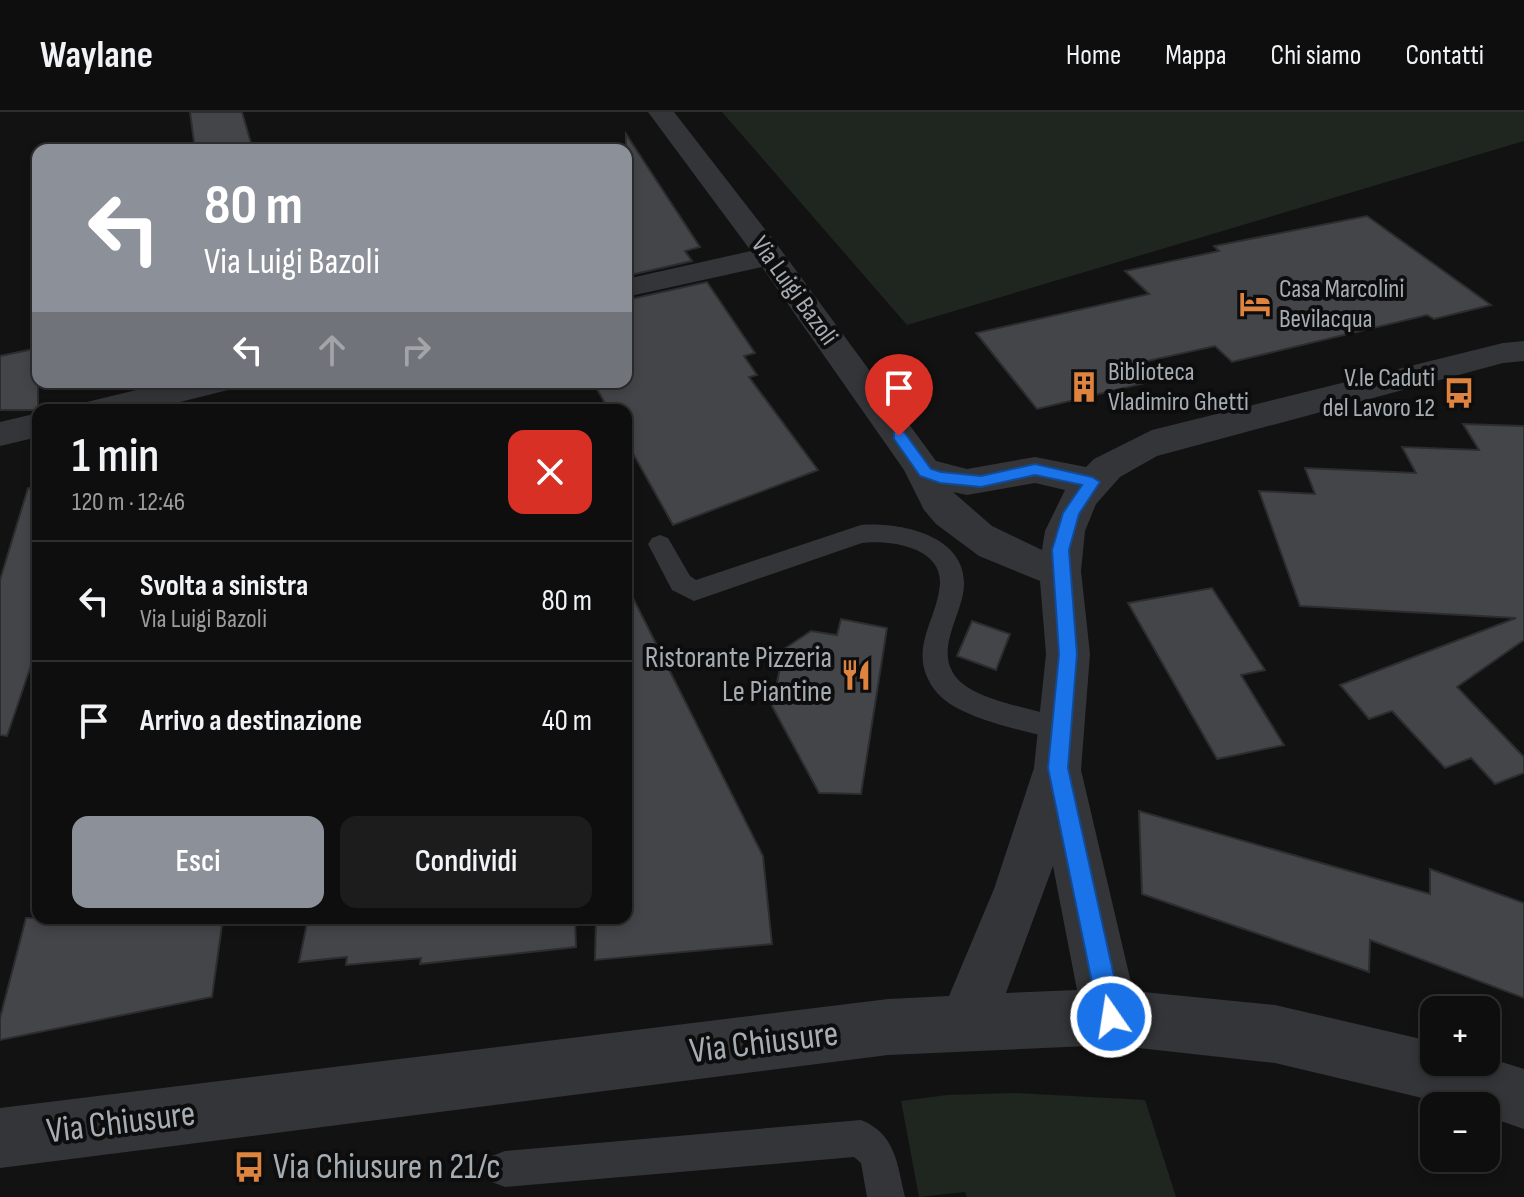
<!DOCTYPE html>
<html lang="it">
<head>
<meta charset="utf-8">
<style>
	body { margin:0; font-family:"Sofia Sans Condensed",sans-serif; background:#1c1c1c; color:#f1f3f6; height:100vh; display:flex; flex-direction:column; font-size:30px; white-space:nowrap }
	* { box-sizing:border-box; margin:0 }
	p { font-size:26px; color:#9b9c9e }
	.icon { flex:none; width:44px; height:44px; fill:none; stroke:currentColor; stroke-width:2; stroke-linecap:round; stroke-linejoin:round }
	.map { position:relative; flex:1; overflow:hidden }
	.sheet { position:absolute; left:32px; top:292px; width:600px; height:520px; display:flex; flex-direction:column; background:#0e0e0e; border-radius:16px; box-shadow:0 4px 12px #0003,0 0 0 2px #2e2e2e }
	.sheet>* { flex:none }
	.banner { position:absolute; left:32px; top:32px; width:600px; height:244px; border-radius:16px; box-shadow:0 4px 12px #0003,0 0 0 2px #2e2e2e; background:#8c9099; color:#fff; overflow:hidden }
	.tools { position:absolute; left:1420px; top:884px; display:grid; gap:16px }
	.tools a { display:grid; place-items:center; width:80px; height:80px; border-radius:16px; background:#0e0e0e; box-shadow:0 4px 12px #0003,0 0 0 2px #2e2e2e; font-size:40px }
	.pin { position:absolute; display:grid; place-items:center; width:68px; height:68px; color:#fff; margin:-82px -34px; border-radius:50% 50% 50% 0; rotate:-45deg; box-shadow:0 0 8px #0007 }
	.pin .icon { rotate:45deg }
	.me { position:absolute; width:88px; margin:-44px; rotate:347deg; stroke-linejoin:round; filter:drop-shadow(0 0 6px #0008) }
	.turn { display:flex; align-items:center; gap:28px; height:168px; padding:0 40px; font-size:36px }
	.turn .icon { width:104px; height:104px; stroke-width:2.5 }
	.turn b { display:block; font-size:56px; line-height:68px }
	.lanes { display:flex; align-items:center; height:76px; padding:0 40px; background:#0003; justify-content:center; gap:40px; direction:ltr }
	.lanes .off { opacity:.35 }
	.round { display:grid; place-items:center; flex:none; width:84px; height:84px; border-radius:16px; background:#1c1c1c }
	.headline { display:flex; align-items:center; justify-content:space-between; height:136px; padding:0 40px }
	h1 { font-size:48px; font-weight:600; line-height:60px }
	.primary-button { display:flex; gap:16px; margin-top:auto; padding:16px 40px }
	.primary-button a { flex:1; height:92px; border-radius:16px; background:#8c9099; color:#fff; font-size:32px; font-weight:600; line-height:92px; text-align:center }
	.primary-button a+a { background:#1c1c1c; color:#f1f3f6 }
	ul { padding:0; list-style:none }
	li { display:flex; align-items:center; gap:24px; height:120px; padding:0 40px; border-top:2px solid #2e2e2e }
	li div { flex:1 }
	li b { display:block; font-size:30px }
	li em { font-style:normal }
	header { display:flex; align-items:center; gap:48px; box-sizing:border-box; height:112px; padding:0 40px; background:#0e0e0e; border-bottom:2px solid #2e2e2e }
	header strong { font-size:38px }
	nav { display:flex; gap:44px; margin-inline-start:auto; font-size:28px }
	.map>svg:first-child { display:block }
	.green { fill:#1f251f }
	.building { fill:#444548; stroke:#2c2d2f; stroke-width:2 }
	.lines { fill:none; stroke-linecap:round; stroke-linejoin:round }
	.lane { fill:#333538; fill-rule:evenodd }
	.street { fill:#333538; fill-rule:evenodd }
	.route { fill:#1a73e8; stroke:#114b97; stroke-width:2 }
	.labels { text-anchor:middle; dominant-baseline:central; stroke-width:8; stroke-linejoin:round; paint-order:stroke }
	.far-poi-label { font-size:26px; fill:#a5acb2; stroke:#0d0d0e; text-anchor:start }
	.far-street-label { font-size:26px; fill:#a5acb2; stroke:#0d0d0e }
	.poi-label { font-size:30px; fill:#a5acb2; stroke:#0d0d0e; text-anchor:end }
	.near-street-label { font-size:36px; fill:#a5acb2; stroke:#0d0d0e }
	.near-poi-label { font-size:36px; fill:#a5acb2; stroke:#0d0d0e; text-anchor:start }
</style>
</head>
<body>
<header>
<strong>Waylane</strong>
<nav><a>Home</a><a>Mappa</a><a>Chi siamo</a><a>Contatti</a></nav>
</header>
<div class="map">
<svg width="1524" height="1085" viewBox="0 0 1524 1085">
	<rect width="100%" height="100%" fill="#121213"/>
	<path class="green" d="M722 0H1524V29L907 213Z
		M1015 981 1145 988 1176 1085H967L965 1080 919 1085 901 989 947 983Z"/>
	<path class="building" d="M190 0H242L253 38H195Z
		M626 22 700 135 685 139 692 149 626 164Z
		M1367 104 1491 193 1434 207 1427 203 1232 250 1215 234 1129 253 1145 271 1037 297 976 221 1149 182 1125 159 1219 139 1214 134Z
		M707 170 755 241 744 244 757 263 749 265 818 358 673 413 626 329V298H609L593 270H626V188Z
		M38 236V298H0V244Z
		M1463 312 1524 314V528L1457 575 1524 645V661L1495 672 1471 646 1445 656 1392 599 1369 607 1340 573 1516 506 1300 494 1259 379 1315 382 1305 356 1416 361 1402 335 1479 338Z
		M28 376 38 377V533L7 624 0 623V468Z
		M626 472 763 744 772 832 595 848 596 806H626Z
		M1212 476 1265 558 1241 563 1284 633 1217 647 1128 491Z
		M841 507 887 516 861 682 819 681 772 594 784 537 811 519 837 523Z
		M972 509 1010 522 996 558 957 544Z
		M1139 699 1430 782V757L1524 791V886L1370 828 1369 860 1142 782Z
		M26 806H223L212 885 0 928V906Z
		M308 806H575L576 835 420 852 421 846 346 853 347 845 299 850Z"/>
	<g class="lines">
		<path class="lane" d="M861 413C898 410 963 422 964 470 965 499 936 533 953 561 970 590 1041 597 1072 609L1076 617 1072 625 1062 629C1026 618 956 608 934 577 906 538 938 508 940 471 941 434 888 428 862 431L694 489 672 478 648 432 652 426 660 423 668 426 690 464 696 468Z
			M861 1008C896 1022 897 1052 905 1085H867L861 1051 854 1045 505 1075 492 1070 487 1057 492 1044 505 1039Z"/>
		<path class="street" d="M648 0H674L781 138 936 349 967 357 1035 345 1086 355 1094 347 1152 318 1503 231 1524 229V249L1503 251 1157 344 1120 365 1096 392 1085 419 1081 459 1090 542 1081 658 1133 879 1275 893 1434 930V950H1486V945L1524 957V1017L1486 1004V994H1456L1275 951 1111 933 888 943 0 1056V996L888 887 949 884 994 777 1034 656 1046 542 1040 469 979 444 936 412 924 398 904 358 762 155 626 185V167L751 139ZM1035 371 1065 378 1045 419 1042 438 992 414 953 380 967 383ZM1053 754 1077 878 1006 881Z
			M169 270H233L228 278 148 298H82L87 290Z
			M38 301V325L0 334V310Z"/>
	</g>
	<path class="route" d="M899 319 904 320 931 357 941 360 981 364 1035 352 1092 365 1100 370 1079 402 1069 438 1077 542 1068 656 1123 905 1119 913 1111 916 1103 913 1099 905 1048 656 1059 542 1052 438 1063 401 1082 373 1035 363 981 375 940 371 920 364 894 327V320Z"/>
	<defs>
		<symbol id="hotel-bare" viewBox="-9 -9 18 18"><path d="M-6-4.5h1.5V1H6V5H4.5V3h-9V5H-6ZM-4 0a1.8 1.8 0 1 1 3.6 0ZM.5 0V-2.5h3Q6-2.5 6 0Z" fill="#de843f" stroke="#0d0d0e" stroke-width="2.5" paint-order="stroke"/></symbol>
		<symbol id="building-bare" viewBox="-9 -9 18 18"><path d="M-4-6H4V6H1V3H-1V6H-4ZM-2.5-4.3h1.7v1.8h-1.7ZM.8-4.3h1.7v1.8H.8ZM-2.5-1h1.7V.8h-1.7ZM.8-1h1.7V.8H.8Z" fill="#de843f" stroke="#0d0d0e" stroke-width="2.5" paint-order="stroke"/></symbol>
		<symbol id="bus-bare" viewBox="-9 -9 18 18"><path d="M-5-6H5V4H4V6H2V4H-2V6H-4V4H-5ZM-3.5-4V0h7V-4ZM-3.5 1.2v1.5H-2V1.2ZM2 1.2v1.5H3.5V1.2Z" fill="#de843f" stroke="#0d0d0e" stroke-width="2.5" paint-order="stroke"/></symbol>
		<symbol id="restaurant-bare" viewBox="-9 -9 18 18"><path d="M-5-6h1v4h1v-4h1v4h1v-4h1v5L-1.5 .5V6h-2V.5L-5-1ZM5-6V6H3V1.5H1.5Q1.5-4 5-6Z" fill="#de843f" stroke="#0d0d0e" stroke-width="2.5" paint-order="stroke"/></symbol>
	</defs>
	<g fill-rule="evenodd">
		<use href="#hotel-bare" x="1233" y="170" width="44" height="44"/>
		<use href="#building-bare" x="1062" y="253" width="44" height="44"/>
		<use href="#bus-bare" x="1437" y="259" width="44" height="44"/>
		<use href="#restaurant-bare" x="834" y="541" width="44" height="44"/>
		<use href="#bus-bare" x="227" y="1033" width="44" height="44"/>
	</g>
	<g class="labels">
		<g class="far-poi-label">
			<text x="1279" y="177">Casa Marcolini<tspan x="1279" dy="30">Bevilacqua</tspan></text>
			<text x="1108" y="260">Biblioteca<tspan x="1108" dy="30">Vladimiro Ghetti</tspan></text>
			<text x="1435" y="266" text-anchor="end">V.le Caduti<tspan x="1435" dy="30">del Lavoro 12</tspan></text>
		</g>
		<g class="far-street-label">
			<text transform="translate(794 179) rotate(54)">Via Luigi Bazoli</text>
		</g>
		<g class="poi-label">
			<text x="832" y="546">Ristorante Pizzeria<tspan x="832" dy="34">Le Piantine</tspan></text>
		</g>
		<g class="near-street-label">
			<text transform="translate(764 931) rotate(-7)">Via Chiusure</text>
			<text transform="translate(121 1011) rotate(-7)">Via Chiusure</text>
		</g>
		<g class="near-poi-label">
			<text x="273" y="1055">Via Chiusure n 21/c</text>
		</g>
	</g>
</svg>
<div class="tools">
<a>+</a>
<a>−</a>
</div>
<div class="pin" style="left:899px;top:324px;background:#d93025"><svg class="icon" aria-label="arrive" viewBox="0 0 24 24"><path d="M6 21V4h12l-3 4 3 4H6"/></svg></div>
<svg class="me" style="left:1111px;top:905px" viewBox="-20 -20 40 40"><circle r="17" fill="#1a73e8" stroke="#fff" stroke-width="3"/><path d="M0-11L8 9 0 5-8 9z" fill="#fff"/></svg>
<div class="banner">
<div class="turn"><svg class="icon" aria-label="left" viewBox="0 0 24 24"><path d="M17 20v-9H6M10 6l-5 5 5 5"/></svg><div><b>80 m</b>Via Luigi Bazoli</div></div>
<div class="lanes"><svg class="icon" aria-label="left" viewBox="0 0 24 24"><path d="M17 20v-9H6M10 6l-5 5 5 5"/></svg><svg class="icon off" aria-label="ahead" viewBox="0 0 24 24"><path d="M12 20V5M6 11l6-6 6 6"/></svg><svg class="icon off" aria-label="right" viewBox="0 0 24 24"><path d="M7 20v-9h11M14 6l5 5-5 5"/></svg></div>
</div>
<section class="sheet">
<div class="headline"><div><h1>1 min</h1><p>120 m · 12:46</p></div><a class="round" style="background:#d93025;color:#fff"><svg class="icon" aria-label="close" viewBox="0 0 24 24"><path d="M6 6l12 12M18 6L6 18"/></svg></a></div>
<ul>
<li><svg class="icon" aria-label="left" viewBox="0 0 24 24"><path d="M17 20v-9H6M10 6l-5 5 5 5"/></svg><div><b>Svolta a sinistra</b><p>Via Luigi Bazoli</p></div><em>80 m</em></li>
<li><svg class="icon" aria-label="arrive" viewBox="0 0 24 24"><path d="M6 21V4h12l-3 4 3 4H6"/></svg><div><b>Arrivo a destinazione</b></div><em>40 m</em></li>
</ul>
<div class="primary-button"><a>Esci</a><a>Condividi</a></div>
</section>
</div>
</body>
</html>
